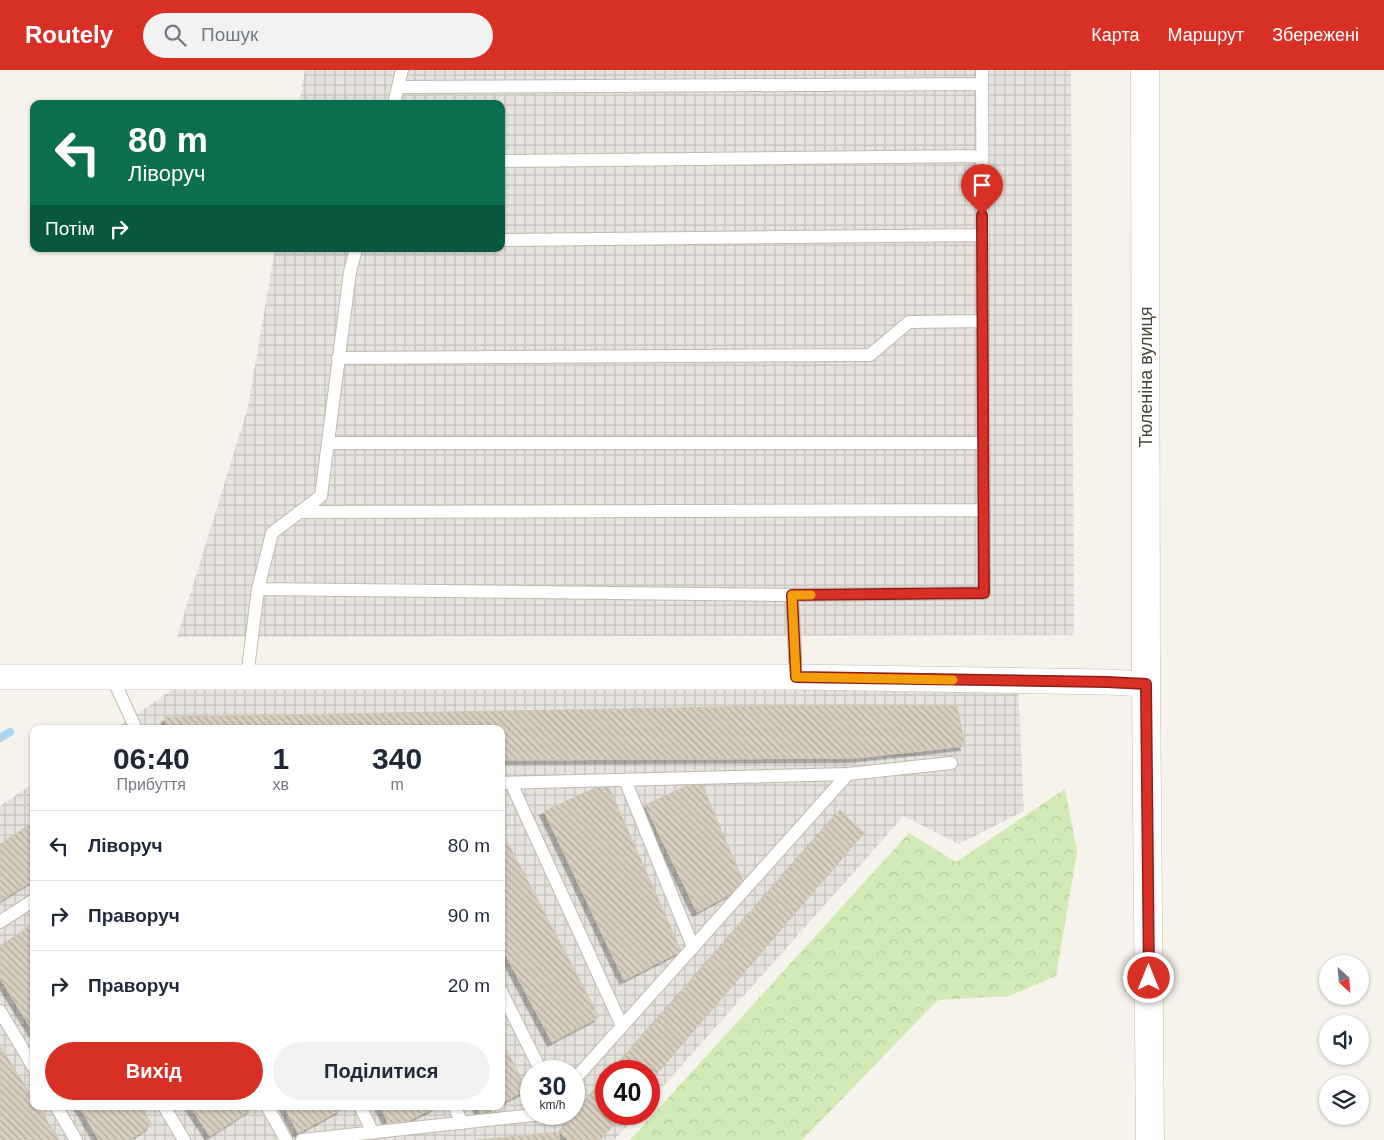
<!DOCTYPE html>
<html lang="uk">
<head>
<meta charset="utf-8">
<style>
	body { margin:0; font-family:Arial,sans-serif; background:#f2f2f3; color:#1f2937; height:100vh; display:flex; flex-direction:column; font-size:19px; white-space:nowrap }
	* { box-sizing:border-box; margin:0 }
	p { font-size:16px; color:#747a83 }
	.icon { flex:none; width:28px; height:28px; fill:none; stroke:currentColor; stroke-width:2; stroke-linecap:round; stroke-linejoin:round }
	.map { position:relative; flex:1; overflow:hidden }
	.sheet { position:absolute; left:30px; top:655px; width:475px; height:385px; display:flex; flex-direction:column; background:#fff; border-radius:10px; box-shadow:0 1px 4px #0004 }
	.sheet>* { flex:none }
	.banner { position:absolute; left:30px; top:30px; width:475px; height:152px; border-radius:10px; box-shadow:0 1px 4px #0004; background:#0b6e4f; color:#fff; overflow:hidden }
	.needle { width:32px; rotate:154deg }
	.tools { position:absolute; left:1319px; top:885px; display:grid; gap:10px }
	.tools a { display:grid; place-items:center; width:50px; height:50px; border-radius:50%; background:#fff; box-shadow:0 1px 4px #0004; font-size:25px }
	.speed { position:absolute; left:520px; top:990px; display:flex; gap:10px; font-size:25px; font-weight:700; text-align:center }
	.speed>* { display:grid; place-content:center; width:65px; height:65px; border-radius:50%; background:#fff; box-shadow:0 1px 4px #0004; line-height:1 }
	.speed small { font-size:12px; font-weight:400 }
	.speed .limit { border:8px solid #d22; background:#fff; color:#111 }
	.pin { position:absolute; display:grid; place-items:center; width:42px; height:42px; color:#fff; margin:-51px -21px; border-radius:50% 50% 50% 0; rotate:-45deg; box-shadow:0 0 5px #0007 }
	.pin .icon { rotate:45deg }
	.me { position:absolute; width:55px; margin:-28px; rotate:0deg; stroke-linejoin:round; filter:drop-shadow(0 0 4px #0008) }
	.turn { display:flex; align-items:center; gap:18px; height:105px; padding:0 15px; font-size:22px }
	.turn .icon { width:65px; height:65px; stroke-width:2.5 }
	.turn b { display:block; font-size:35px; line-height:42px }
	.then { display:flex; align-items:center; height:48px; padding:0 15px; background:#0003; gap:10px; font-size:19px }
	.eta { display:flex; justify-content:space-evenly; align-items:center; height:85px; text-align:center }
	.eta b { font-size:30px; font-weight:700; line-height:35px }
	.primary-button { display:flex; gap:10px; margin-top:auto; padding:10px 15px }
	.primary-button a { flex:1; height:58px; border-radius:30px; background:#d93025; color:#fff; font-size:20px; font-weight:700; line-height:58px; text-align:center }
	.primary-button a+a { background:#f2f2f3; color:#1f2937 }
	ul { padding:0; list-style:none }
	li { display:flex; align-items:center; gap:15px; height:70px; padding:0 15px; border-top:1px solid #e0e1e3 }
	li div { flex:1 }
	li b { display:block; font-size:19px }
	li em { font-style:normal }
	header { display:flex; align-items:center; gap:30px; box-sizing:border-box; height:70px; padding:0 25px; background:#d93025; color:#fff }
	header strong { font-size:24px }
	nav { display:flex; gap:28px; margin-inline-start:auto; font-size:18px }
	.search { width:350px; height:45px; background:#f2f2f3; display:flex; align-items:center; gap:12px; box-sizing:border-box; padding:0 18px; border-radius:28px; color:#747a83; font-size:19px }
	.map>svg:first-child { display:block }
	.industrial { fill:url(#industrial-grid); fill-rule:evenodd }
	.forest { fill:url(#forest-crowns) }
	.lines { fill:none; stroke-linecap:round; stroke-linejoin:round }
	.stream { stroke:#a9d4f2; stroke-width:8 }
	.building { fill:url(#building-back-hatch); stroke:#d3c7b4; filter:url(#shadow) }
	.service-casing { stroke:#c2bbae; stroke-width:14 }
	.minor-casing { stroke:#c2bbae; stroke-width:26 }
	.tertiary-casing { stroke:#c2bbae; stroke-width:29 }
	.service { stroke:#fff; stroke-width:12 }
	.minor { stroke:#fff; stroke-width:25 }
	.tertiary { stroke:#fff; stroke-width:28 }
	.route-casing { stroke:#8d1f18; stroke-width:12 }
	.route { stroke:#d93025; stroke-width:9 }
	.slow { stroke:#f59e0b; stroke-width:9 }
	.labels { text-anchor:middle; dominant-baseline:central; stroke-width:4; stroke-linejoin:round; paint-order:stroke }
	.street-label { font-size:18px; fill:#4b4439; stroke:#fff }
</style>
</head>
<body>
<header>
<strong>Routely</strong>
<div class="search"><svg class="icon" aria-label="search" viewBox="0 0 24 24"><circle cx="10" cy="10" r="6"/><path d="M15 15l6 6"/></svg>Пошук</div>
<nav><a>Карта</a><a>Маршрут</a><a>Збережені</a></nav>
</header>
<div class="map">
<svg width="1384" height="1070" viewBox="0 0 1384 1070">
	<defs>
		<pattern id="industrial-grid" width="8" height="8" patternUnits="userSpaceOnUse" patternTransform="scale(1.25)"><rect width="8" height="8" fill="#e6e2dd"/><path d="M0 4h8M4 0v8" fill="none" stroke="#c7c3be"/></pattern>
		<pattern id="forest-crowns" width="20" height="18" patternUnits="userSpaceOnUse" patternTransform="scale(1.25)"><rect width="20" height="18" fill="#d2eab5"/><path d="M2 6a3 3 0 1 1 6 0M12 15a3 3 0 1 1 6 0" fill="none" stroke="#b6ca9c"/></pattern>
		<pattern id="building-back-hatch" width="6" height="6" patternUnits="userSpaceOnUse" patternTransform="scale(1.25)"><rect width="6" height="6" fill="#d8cfc1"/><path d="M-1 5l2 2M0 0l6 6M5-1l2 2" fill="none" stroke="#b1aa9e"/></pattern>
		<filter id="shadow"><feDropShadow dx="-4.5" dy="4.5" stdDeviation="0" flood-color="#0004"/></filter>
	</defs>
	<rect width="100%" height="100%" fill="#f6f3ec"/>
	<path class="industrial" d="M305 0H1071L1074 565 177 567 248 337 275 179H501V34H299Z
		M1018 616 1024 741 959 774 904 746 649 1032V1001H606V1044H638L614 1070H0V736L34 713V1036H501V659H115L173 619ZM531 1001H574V1044H531Z"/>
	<path class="forest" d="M1065 719 1077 782 1056 906 1009 926 938 930 802 1070H630L909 763 956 792Z"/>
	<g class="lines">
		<path class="stream" d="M0 668 10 662"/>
	</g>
	<path class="building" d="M837 635 957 636 965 676 855 688 501 690V659H166V647Z
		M700 710 745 816 697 842 645 735Z
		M607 713 681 881 624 910 544 741Z
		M840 740 864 763 649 1013V1001H612Z
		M34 752V810L0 831V774Z
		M501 760 599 947 552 972 501 876Z
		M34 853V963L0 908V876Z
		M501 969 527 1020 501 1033Z
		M0 976 34 1030V1036H38L59 1070H0Z
		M606 1007V1044H623L600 1070H569L559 1062Z
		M79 1036H141L152 1055 129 1070H99Z
		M190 1036H252L253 1038 210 1066Z
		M284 1036H341L342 1039 298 1063Z
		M380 1036H436V1037L391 1059Z
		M477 1036H496L481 1044Z
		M559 1062V1070H477Z"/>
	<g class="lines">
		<defs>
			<path id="service" d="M398 17 982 14
				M394 34 402 0
				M501 91 982 86
				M501 170 982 165
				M356 179 350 202 321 426 272 463 258 519 792 525 984 523 982 0
				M338 288 870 285 909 252 983 251
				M328 373H984
				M299 442 984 440
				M792 525 796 607
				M112 607 136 659
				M247 607 258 519
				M848 704 951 693
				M625 710 693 877
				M501 713 848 704 574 1010
				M511 713 622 956
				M0 852 34 830
				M501 921 541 1001
				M0 941 34 998
				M56 1036 76 1070
				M164 1036 184 1070
				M267 1036 286 1070
				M360 1036 373 1063
				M454 1036 462 1053
				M302 1070 543 1044"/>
			<path id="minor" d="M0 607H796L1107 612 1146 614"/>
			<path id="tertiary" d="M1145 0 1146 614 1150 1070"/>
		</defs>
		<use href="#service" class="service-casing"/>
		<use href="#minor" class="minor-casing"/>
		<use href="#tertiary" class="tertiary-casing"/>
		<use href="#service" class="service"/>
		<use href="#minor" class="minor"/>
		<use href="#tertiary" class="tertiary"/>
	</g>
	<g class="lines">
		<defs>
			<path id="route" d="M982 145 984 523 792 525 796 607 1107 612 1146 614 1149 908"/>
		</defs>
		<use href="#route" class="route-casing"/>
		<use href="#route" class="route"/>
		<path class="slow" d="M811 525H792L796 607 953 610"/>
	</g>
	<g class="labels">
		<g class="street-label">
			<text transform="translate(1146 307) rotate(-90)">Тюленіна вулиця</text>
		</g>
	</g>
</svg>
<div class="tools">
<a><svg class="needle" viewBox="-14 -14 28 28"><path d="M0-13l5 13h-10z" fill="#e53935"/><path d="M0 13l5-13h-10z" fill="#747a83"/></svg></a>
<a><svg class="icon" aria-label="sound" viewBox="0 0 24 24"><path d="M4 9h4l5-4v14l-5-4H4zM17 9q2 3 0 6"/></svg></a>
<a><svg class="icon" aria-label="layers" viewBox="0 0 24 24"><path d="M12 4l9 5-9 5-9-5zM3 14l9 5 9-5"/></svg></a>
</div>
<div class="speed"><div>30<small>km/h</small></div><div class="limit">40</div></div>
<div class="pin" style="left:982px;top:145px;background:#d93025"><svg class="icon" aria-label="arrive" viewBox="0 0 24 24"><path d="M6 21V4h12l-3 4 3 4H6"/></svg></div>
<svg class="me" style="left:1149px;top:908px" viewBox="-20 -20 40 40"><circle r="17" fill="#d93025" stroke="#fff" stroke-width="3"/><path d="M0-11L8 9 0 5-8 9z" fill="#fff"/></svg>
<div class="banner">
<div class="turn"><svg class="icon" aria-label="left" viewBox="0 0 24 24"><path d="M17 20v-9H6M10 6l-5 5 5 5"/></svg><div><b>80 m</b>Ліворуч</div></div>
<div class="then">Потім<svg class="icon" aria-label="right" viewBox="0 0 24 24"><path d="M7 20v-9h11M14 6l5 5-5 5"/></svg></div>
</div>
<section class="sheet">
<div class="eta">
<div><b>06:40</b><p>Прибуття</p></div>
<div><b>1</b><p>хв</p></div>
<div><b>340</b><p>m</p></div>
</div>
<ul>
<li><svg class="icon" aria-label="left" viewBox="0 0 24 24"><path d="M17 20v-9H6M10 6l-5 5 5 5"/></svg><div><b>Ліворуч</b></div><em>80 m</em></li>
<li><svg class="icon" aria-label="right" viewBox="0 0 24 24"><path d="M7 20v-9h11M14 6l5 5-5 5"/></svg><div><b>Праворуч</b></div><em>90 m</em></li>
<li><svg class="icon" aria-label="right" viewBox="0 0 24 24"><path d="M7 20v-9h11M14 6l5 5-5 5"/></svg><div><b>Праворуч</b></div><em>20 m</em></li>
</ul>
<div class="primary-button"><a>Вихід</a><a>Поділитися</a></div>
</section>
</div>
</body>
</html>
